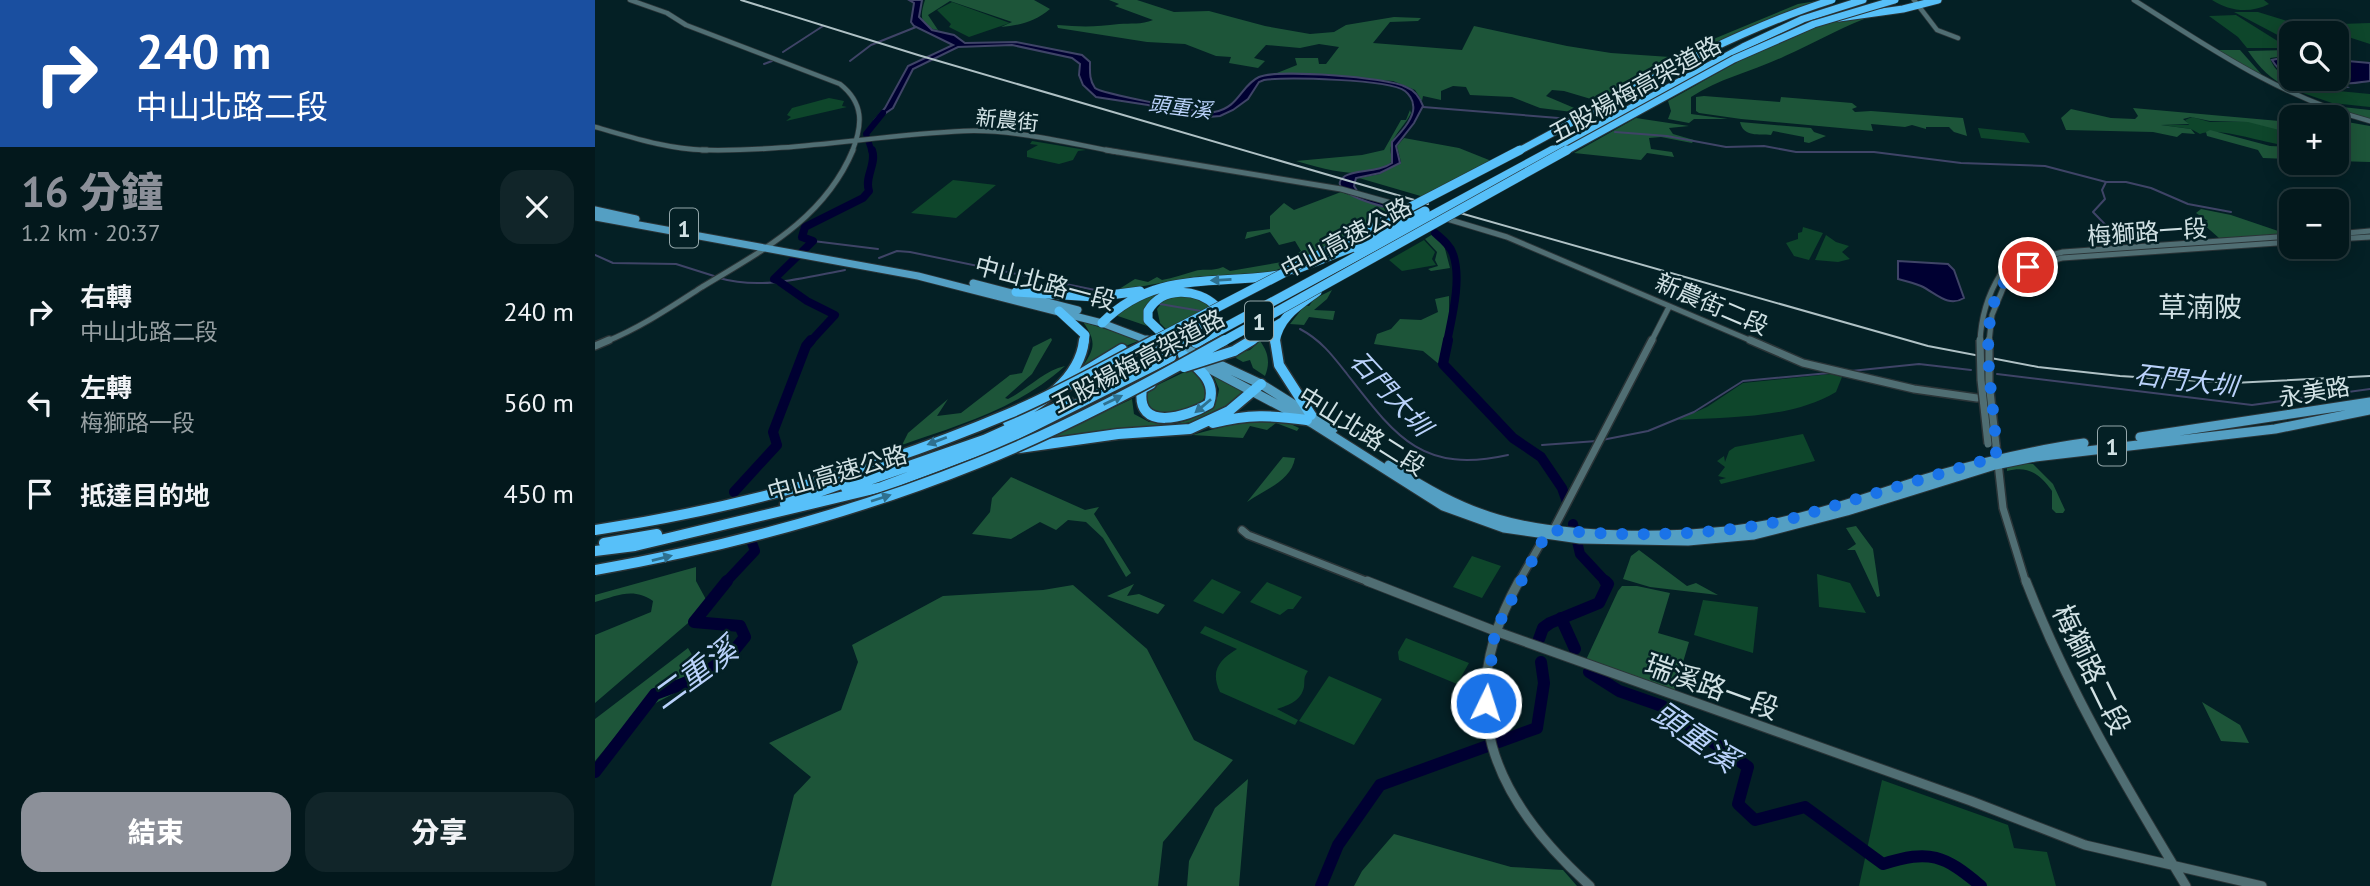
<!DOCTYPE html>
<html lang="zh-TW">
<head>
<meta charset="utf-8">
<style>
	body { margin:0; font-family:"PT Sans","Noto Sans TC",sans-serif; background:#112529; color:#f1f3f6; height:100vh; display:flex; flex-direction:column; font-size:26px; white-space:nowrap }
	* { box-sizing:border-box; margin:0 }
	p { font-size:23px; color:#97a0a3 }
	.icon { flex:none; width:38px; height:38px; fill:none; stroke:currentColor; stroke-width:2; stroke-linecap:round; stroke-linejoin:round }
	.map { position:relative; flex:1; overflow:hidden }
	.sheet { display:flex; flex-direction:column; background:#03181c; width:595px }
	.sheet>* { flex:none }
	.top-card { background:#1a4fa0; color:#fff; overflow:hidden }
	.fabs { position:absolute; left:1684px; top:21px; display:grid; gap:14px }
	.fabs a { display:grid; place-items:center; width:70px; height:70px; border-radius:14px; background:#03181c; box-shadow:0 4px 18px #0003,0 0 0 2px #24373b; font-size:35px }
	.pin { position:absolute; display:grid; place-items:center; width:60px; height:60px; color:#fff; margin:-30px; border:4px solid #fff; border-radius:50%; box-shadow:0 2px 7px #0007 }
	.me { position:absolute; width:77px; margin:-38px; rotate:4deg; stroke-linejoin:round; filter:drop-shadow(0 0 5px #0008) }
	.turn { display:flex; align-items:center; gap:24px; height:147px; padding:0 21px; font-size:32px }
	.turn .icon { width:91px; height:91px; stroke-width:2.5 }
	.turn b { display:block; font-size:49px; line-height:60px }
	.round { display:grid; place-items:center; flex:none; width:74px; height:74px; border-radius:21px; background:#112529 }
	.head { display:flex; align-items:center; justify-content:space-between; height:119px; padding:0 21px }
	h1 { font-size:42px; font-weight:800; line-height:52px; color:#8c9099 }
	.primary-button { display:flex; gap:14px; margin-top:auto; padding:14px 21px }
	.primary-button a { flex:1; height:80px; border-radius:21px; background:#8c9099; color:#fff; font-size:28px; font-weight:800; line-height:80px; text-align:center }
	.primary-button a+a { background:#112529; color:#f1f3f6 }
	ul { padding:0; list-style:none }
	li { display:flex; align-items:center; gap:21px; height:91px; padding:0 21px }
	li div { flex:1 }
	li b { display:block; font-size:26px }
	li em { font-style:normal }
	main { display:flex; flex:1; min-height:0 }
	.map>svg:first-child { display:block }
	.green { fill:#0e462b }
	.forest { fill:#1d5539 }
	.water { fill:#000032; stroke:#3f4467; stroke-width:2 }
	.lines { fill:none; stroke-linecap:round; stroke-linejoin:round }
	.stream { stroke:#3f4467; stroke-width:2 }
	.river-far3 { stroke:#000032; stroke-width:6 }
	.river-far2 { stroke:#000032; stroke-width:8 }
	.river-far1 { stroke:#000032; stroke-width:10 }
	.river { stroke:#000032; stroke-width:12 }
	.minor-far3-casing { stroke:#2a3437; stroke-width:6 }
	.minor-far2-casing { stroke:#2a3437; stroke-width:7 }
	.minor-far1-casing { stroke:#2a3437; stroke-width:10 }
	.minor-casing { stroke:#2a3437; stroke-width:11 }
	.major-far1-casing { stroke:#2a3437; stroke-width:9 }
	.major-casing { stroke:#2a3437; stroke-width:11 }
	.highway-far2-casing { stroke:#2a3437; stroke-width:9 }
	.highway-far1-casing { stroke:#2a3437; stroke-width:10 }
	.highway-casing { stroke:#2a3437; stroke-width:13 }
	.minor-far3 { stroke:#506e73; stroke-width:4.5 }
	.minor-far2 { stroke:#506e73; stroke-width:5 }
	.minor-far1 { stroke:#506e73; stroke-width:7 }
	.minor { stroke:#506e73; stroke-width:9 }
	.major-far1 { stroke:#549fc3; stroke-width:7 }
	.major { stroke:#549fc3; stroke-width:9 }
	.highway-far2 { stroke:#57c0f9; stroke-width:7 }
	.highway-far1 { stroke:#57c0f9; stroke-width:9 }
	.highway { stroke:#57c0f9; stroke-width:10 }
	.rail { stroke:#afc1c5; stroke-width:2 }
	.minor-bridge-far1-casing { stroke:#2a3437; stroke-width:7; stroke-linecap:butt }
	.minor-bridge-casing { stroke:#2a3437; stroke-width:10; stroke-linecap:butt }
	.highway-bridge-far2-casing { stroke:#2a3437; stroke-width:9; stroke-linecap:butt }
	.highway-bridge-far1-casing { stroke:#2a3437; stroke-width:10; stroke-linecap:butt }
	.highway-bridge-casing { stroke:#2a3437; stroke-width:13; stroke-linecap:butt }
	.minor-bridge-far1 { stroke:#506e73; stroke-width:5 }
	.minor-bridge { stroke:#506e73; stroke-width:7 }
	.highway-bridge-far2 { stroke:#57c0f9; stroke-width:7 }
	.highway-bridge-far1 { stroke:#57c0f9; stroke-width:9 }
	.highway-bridge { stroke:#57c0f9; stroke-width:10 }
	.oneway { fill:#2e708f }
	.route { stroke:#1a73e8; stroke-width:12; stroke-dasharray:0 21.6 }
	.labels { text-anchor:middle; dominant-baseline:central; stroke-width:5; stroke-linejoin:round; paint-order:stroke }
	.far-water-label { font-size:21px; font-style:italic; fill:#bad2fb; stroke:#042025 }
	.far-street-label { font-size:21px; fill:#d1e1e4; stroke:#042025 }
	.shield { fill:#042025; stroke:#94a7ab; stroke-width:2 }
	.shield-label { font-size:23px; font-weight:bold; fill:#d1e1e4 }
	.street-label { font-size:24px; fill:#d1e1e4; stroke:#042025 }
	.water-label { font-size:26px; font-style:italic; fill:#bad2fb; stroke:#042025 }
	.quarter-label { font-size:28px; fill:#d1e1e4; stroke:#042025 }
	.near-street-label { font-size:28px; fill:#d1e1e4; stroke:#042025 }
	.near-water-label { font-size:32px; font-style:italic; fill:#bad2fb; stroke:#042025 }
</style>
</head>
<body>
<main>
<section class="sheet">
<div class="top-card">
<div class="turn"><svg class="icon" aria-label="right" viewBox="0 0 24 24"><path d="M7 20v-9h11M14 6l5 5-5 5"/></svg><div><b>240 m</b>中山北路二段</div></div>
</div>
<div class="head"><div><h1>16 分鐘</h1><p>1.2 km · 20:37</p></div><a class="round"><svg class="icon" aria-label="close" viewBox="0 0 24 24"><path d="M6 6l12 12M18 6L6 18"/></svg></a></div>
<ul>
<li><svg class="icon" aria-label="right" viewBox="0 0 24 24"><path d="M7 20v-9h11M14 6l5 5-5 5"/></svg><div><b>右轉</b><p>中山北路二段</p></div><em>240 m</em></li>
<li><svg class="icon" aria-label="left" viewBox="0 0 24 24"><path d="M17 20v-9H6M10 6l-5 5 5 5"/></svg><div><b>左轉</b><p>梅獅路一段</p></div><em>560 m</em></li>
<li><svg class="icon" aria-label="arrive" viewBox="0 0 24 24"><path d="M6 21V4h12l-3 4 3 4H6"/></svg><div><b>抵達目的地</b></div><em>450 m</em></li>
</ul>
<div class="primary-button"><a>結束</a><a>分享</a></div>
</section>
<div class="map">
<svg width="1775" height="886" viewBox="0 0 1775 886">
	<rect width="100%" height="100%" fill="#042025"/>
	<path class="green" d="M1617 0H1669L1674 4C1655 14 1634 11 1617 0Z
		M357 2 415 23 374 37 354 27 356 24 342 10Z
		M1639 12H1663L1731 33H1696V42Z
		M1641 15 1694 48H1652L1643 37 1614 16Z
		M1775 23V44L1716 25Z
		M1722 89 1775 94V107L1737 103 1705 92Z
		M234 98 249 101 247 106 252 107 191 121 196 117 192 115 197 108Z
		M1597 117 1615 122H1656L1696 131V146C1670 144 1625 126 1605 134L1596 129 1567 125H1594L1590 120Z
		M1383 128 1429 133 1435 143 1386 138Z
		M437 141 491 150 483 151 478 160 464 164 432 157V151L443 145 435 144Z
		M358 180 401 185 361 218 316 213Z
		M1208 227 1228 233 1214 260 1199 256 1191 243 1203 239V233L1207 232Z
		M1231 235 1241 242 1254 246 1247 252 1255 259 1243 262 1220 260Z
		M829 240 840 252 837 259 841 265 807 271 794 260Z
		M1236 374 1247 377 1241 392C1196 419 1134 417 1083 420L1112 407 1148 383Z
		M1208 434 1220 461 1126 484 1124 480 1131 478 1123 476 1130 467 1122 461 1129 456 1130 462 1134 451 1140 447Z
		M877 556 906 566 887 598 858 587Z
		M1222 574 1255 583 1271 613 1224 607Z
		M617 579 646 592 628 614 598 601Z
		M672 582 707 597 698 609H693L685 615 655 602Z
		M1108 600 1163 607 1158 653 1099 635Z
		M610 626 713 671C708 678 710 680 709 687 706 701 694 705 682 709L703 720 700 725 625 692C615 671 624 660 642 649L605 633Z
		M811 638 874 663 862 684 804 660 803 652Z
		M734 676 787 699 759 745 704 721Z
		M1287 780 1413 825 1419 848 1452 852 1461 886H1264Z"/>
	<path class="forest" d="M330 0H439L455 9C440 22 425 25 406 27L417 22 355 1 333 15 343 30C324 28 325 15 330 0Z
		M514 0H542L579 12 614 11 670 26 715 34 739 32 751 25 799 17 826 18 823 21 795 22 778 43 867 50 879 26 972 46 1016 53 1075 57 1203 4 1228 0 1006 102 969 91 957 90 951 96 984 110 977 112 945 108 917 97 875 95 871 87 858 86 846 91V100L828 96 827 101 820 90 798 81 682 73 702 65 700 58H723L724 64H731L744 47 724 44 705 48 671 45 659 58 670 61 663 68 634 63 636 57 621 56 590 44 552 42 463 28 462 25C486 27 501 27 524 24 536 23 546 25 558 20L520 6 524 4Z
		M1266 17 1269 19C1241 30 1217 44 1190 56 1159 71 1125 78 1096 97V114L1133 119H1099L1094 123 1073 119 1076 111 1073 101C1133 68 1196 26 1266 17Z
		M1623 50H1645L1668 76 1714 99 1738 106 1775 110V120L1693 92Z
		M1696 50V55L1675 58C1681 78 1704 83 1722 88 1689 93 1671 77 1653 51Z
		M1109 96 1185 102 1186 97 1257 103 1262 107 1257 109 1260 112 1276 111 1368 118 1372 136 1359 132 1354 127H1331V129L1317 125 1310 127 1276 124 1278 131 1146 119 1104 113 1101 111V97Z
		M1538 108 1696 122V133L1653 122 1615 121 1596 117 1588 119 1594 124 1566 125 1596 129 1600 134 1587 133 1582 137 1558 132 1471 130 1466 118 1476 109 1516 118 1540 119 1543 116Z
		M815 110 816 113C808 130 789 141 798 160 777 185 727 168 701 161L767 155 789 150 806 120H811Z
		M1041 118 1094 126 1074 128 1078 134 1099 140 1097 143 1066 137 1054 138 1056 149 1077 152 1079 157 1052 153 1046 160 979 153Z
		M1741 120 1775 126V162L1741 161Z
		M1145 122 1216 128 1219 132 1231 136 1214 143 1209 142V137L1178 131 1176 135C1164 134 1148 137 1145 122Z
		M1615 130 1675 146 1696 147V159L1668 158 1663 150 1612 136 1611 132Z
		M809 138 864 148 899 162 829 197 764 178 785 174 806 162 802 146Z
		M746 192 800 212 701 265 699 262 703 259 700 255 706 251 700 241 684 245 675 232 650 239 652 232 675 229V216L689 203 699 210Z
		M1606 209 1636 215 1692 234 1624 238 1607 223 1613 221 1601 213Z
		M838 234 849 245 855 268 836 271 833 269 843 266 840 260 842 252 830 239Z
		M687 262 692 266 676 272 599 277 521 291 540 279 553 282 562 277 567 280C578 278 589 274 600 271 610 268 616 272 628 267L635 271Z
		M573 290 554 303 548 311 555 327 520 315 538 302Z
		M737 290 732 299 719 310 740 311 738 320 714 317 709 325 695 324 710 305 714 306 719 299Z
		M583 294H601L618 308 572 330 565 323 562 309 568 301Z
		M854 296V317L845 365 828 351 779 344 782 334 796 329 805 319 826 320 843 312 840 299Z
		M488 322 546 340 520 350 485 370C499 350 503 343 488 322Z
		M456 338 457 340 437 374 410 398 413 399C433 389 448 371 470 366 424 408 364 425 307 445L313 433 353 399 342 416 366 413 415 375 427 373 438 347Z
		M665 341C674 353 675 364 670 376L658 368 655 360 648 362 641 358 643 353 655 350Z
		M598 368 609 380 613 391C604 414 572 422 552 407L550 391Z
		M618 375 651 393C632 409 607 423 581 424 600 417 622 412 624 389Z
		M537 399 539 414 554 422H572V425L445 441Z
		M687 420 704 428 702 431 681 423 672 430 655 426 648 438 597 435 649 421Z
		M688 457 700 458C696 481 671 489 652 502Z
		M1427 464H1438L1458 484 1470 510 1468 513H1461L1457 509V491C1445 474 1433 465 1412 471V467Z
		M416 477 490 510 504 507 499 514 536 573 531 577 508 538 491 522 473 520 461 530 445 522 416 539 377 534 395 512 397 498Z
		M1261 526 1278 549 1285 596 1282 597 1260 550H1252L1261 544 1251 528Z
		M1044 550 1092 586 1101 583 1123 595 1055 587 1028 579 1036 556Z
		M101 567V581L114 605 0 703V635L56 612 58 601C38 587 22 596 0 602V595Z
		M539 584 532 596 544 594 570 605 563 614 512 596Z
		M478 585 552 649 599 740 638 760 568 842 563 886H176L199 795 216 777 174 743 246 710 263 662 257 645 348 596 448 590Z
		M1027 586H1042L1075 593 1063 633 1094 642 1078 696 990 662 1023 591Z
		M93 648 110 677 38 715 0 761V719Z
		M1607 702 1645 725 1654 743 1626 741Z
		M653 779 644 886H592L594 861 620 808Z
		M799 834 916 867 968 870 982 886H759L767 871Z"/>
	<path class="water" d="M314 0H327L324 17 337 30 359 35 370 43 421 42 487 55 495 62C495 71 494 80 500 88 505 93 609 114 619 112 644 108 646 85 664 77 683 69 792 77 811 87 819 90 825 98 828 106L819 123 801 146 805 163 785 173 761 178 759 186 766 197 801 206 805 210C796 209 725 193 750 176 761 169 783 173 797 163V142C805 133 821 117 818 105 818 100 814 94 810 91 794 79 691 77 669 80L664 82 653 99 638 110 625 116 602 118 553 105 501 97 488 85 484 75 485 64 477 58 417 45 363 47 318 69 298 108 279 121 290 108 313 66 358 45 319 26 316 22 319 3Z
		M1696 56V79H1736L1752 87C1724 93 1692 84 1677 60Z
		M1741 60 1775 63V81C1763 82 1752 87 1741 78Z
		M1303 261 1353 264 1359 270 1369 298C1353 308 1341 293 1326 286 1319 283 1311 281 1303 279Z"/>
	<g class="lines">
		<path class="stream" d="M188 52 228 26
			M255 61 276 45 321 27
			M169 64 177 61
			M828 107 976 119
			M1020 132 1072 136 1131 147 1169 146 1201 152H1279L1366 163 1450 166 1511 182H1531L1556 188 1593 204 1636 212
			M1511 182 1507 190 1510 199 1498 212 1530 245
			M218 241 283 249
			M0 255 18 263 81 264 119 276
			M284 258 302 251 315 252 505 291
			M124 278C166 290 208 278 250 270
			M565 304 606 311
			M705 329C726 340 738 356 752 374 801 437 827 474 913 455
			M1256 371 1324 364 1376 370
			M1402 374 1657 405 1775 389
			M1007 440 1053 431 1099 412 1148 381 1234 373
			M947 445 1002 441"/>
		<path class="river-far3" d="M277 152 271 134 288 113"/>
		<path class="river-far2" d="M840 233C847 239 855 245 858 254 867 279 857 317 852 342
			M182 280 179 279 218 241 207 237 210 227 268 198 274 191C269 177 282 164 277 150
			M185 282 212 301 240 315 215 342"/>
		<path class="river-far1" d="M853 340 848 364 918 438 946 457 967 488 972 502
			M139 492 182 445 178 432 211 346 216 340
			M978 524 985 554 1012 583
			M130 583 160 551 156 540"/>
		<path class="river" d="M966 618 980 649
			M944 639 948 628 955 623 1004 603 1013 584 1010 581
			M994 672 1024 691 1067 706 1153 767 1143 804 1160 820 1210 807 1288 864C1335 849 1349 855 1386 886
			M0 772 60 694 90 683 115 669 137 653 150 637 145 626 99 622 132 581
			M726 886 743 845 785 785 942 728 949 683 946 662"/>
		<defs>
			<path id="minor-far3" d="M35 0 72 13 91 25 245 84C269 103 268 124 257 152
				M1319 0 1342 30 1363 38
				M1539 0C1615 48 1687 98 1775 121
				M0 127C36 137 72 149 109 150 197 152 282 135 369 131 420 129 472 143 522 152"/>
			<path id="minor-far2" d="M107 150H112
				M511 150 746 189 814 208
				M849 218 912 237 1159 342
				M1741 234 1775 231
				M1741 239 1775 237
				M1405 275 1424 263 1468 252 1696 236
				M1412 279 1433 267 1467 258 1696 242
				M10 342C45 328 76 307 107 287 168 250 229 219 258 150
				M1056 342 1074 307"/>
			<path id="minor-far1" d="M1155 340 1208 363 1319 389 1382 398
				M0 346 14 340
				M1401 445 1408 508 1431 583
				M647 530 653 535 776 583
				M923 583 950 536 958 530 1057 340"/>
			<path id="minor" d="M772 581 900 631 1376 801 1490 845 1667 886
				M924 581C856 703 897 798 995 886
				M1431 581C1473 690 1531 787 1591 886"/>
			<path id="major-far1" d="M0 210 41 219
				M0 217 323 276 507 323 557 342
				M378 283 483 310"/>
			<path id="major" d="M552 340 580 351
				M578 343 666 384 738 429
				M602 362 717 423 848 506 909 528 985 539 1093 541 1159 535 1252 511 1400 465 1440 457 1680 429 1775 410
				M1545 437 1775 402
				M794 465C828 487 864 508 903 519 974 540 1099 539 1171 525 1228 514 1284 493 1339 476 1389 462 1438 450 1489 443"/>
			<path id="highway-far2" d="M1244 18 1308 9 1343 0
				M955 152 1148 47 1208 19 1268 0"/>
			<path id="highway-far1" d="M761 248 830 211
				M699 270 766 244
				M421 292 500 297 545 291
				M464 311 490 335 489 342
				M507 323C558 271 617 285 684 275
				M576 342 553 320V311C567 286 602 288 621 306L616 317 598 329
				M603 342 958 150
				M654 342 687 322
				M680 342C684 317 703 306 722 292"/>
			<path id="highway" d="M574 340 577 343
				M680 340 684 365 716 415
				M601 343 606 340
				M639 351 657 340
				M476 380 527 349
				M556 384 547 389C540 433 593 417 614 404 622 381 604 369 588 355
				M413 422C445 404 485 380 489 340
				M618 423C654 414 675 415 712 420
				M424 448 523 434 595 429 634 411 666 384
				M251 488 389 440 474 402
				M190 504 260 479
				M9 543 62 534
				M0 551 40 546 287 487 409 441 576 357"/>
		</defs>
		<use href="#minor-far3" class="minor-far3-casing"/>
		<use href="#minor-far2" class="minor-far2-casing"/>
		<use href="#minor-far1" class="minor-far1-casing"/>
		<use href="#minor" class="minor-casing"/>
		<use href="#major-far1" class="major-far1-casing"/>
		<use href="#major" class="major-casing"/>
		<use href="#highway-far2" class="highway-far2-casing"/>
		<use href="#highway-far1" class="highway-far1-casing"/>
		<use href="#highway" class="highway-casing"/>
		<use href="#minor-far3" class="minor-far3"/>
		<use href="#minor-far2" class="minor-far2"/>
		<use href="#minor-far1" class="minor-far1"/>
		<use href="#minor" class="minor"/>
		<use href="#major-far1" class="major-far1"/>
		<use href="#major" class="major"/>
		<use href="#highway-far2" class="highway-far2"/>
		<use href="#highway-far1" class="highway-far1"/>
		<use href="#highway" class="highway"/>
		<path class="rail" d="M146 0 323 55 833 204
			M858 211 1333 346 1443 367 1525 376 1638 383 1775 376"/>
		<defs>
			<path id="minor-bridge-far1" d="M1385 342C1386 317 1392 296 1405 275
				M1394 342 1397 315 1412 279"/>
			<path id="minor-bridge" d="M1385 340 1386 380 1393 444
				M1394 340V382L1401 445"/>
			<path id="highway-bridge-far2" d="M922 152C1024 98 1126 35 1237 0
				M969 152 1139 59 1219 24 1300 0"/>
			<path id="highway-bridge-far1" d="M556 342 925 150
				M591 342 595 340
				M627 342 972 150"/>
			<path id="highway-bridge" d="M567 354 594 340
				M589 367 639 351
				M0 530C141 509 281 470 413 414 463 393 511 365 560 340
				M0 570C131 547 259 513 383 463 468 429 550 385 630 340"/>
		</defs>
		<use href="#minor-bridge-far1" class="minor-bridge-far1-casing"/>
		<use href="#minor-bridge" class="minor-bridge-casing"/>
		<use href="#highway-bridge-far2" class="highway-bridge-far2-casing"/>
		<use href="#highway-bridge-far1" class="highway-bridge-far1-casing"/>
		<use href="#highway-bridge" class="highway-bridge-casing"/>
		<use href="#minor-bridge-far1" class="minor-bridge-far1"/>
		<use href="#minor-bridge" class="minor-bridge"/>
		<use href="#highway-bridge-far2" class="highway-bridge-far2"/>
		<use href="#highway-bridge-far1" class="highway-bridge-far1"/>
		<use href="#highway-bridge" class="highway-bridge"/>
	</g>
	<defs><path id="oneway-solid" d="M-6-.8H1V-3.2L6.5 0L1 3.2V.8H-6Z" transform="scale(1.75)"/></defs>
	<g class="oneway">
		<use href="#oneway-solid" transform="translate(626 280) rotate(177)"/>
		<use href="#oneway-solid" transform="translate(518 400) rotate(-26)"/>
		<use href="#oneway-solid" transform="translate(608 406) rotate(140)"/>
		<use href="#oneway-solid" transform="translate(342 441) rotate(159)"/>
		<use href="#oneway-solid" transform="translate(286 498) rotate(-18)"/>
		<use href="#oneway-solid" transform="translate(67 558) rotate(-14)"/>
	</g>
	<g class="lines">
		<path class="route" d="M891 703 900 631 950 536 958 530C1036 537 1116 536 1192 520L1401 457C1402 409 1381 336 1404 290 1410 278 1421 273 1433 267"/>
	</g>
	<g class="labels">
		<g class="far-water-label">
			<text transform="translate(585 107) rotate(7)">頭重溪</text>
		</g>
		<g class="far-street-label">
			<text transform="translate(412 120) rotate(6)">新農街</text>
		</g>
		<g class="shield">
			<rect x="75" y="208.5" width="28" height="39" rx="5"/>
			<rect x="650" y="301.5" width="28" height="39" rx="5"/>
			<rect x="1503" y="426.5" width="28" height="39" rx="5"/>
		</g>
		<g class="shield-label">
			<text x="89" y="228">1</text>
			<text x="664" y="321">1</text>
			<text x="1517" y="446">1</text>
		</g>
		<g class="street-label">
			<text transform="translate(1040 89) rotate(-29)">五股楊梅高架道路</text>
			<text transform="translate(1552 232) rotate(-4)">梅獅路一段</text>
			<text transform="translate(751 238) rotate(-28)">中山高速公路</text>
			<text transform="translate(450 283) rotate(15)">中山北路一段</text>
			<text transform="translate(1117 304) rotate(23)">新農街二段</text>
			<text transform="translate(543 361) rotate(-28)">五股楊梅高架道路</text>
			<text transform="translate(1719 392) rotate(-10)">永美路</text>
			<text transform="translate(767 431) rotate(32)">中山北路二段</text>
			<text transform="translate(242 473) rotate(-16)">中山高速公路</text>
		</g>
		<g class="water-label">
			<text transform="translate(1591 380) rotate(7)">石門大圳</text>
			<text transform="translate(796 393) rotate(47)">石門大圳</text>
		</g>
		<g class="quarter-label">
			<text x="1605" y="306">草湳陂</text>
		</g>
		<g class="near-street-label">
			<text transform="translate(1497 669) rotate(64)">梅獅路二段</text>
			<text transform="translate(1117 686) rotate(20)">瑞溪路一段</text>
		</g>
		<g class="near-water-label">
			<text transform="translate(99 673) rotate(-36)">二重溪</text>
			<text transform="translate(1101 736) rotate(35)">頭重溪</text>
		</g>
	</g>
</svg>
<div class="fabs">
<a><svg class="icon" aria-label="search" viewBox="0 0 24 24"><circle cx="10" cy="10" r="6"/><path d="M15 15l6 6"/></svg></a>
<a>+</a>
<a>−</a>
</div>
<div class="pin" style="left:1433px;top:267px;background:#d93025"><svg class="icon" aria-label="arrive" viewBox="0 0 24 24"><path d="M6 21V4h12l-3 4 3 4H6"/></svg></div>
<svg class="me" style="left:891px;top:703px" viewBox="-20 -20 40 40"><circle r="17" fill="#1a73e8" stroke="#fff" stroke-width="3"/><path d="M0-11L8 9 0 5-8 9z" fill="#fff"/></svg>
</div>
</main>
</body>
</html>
